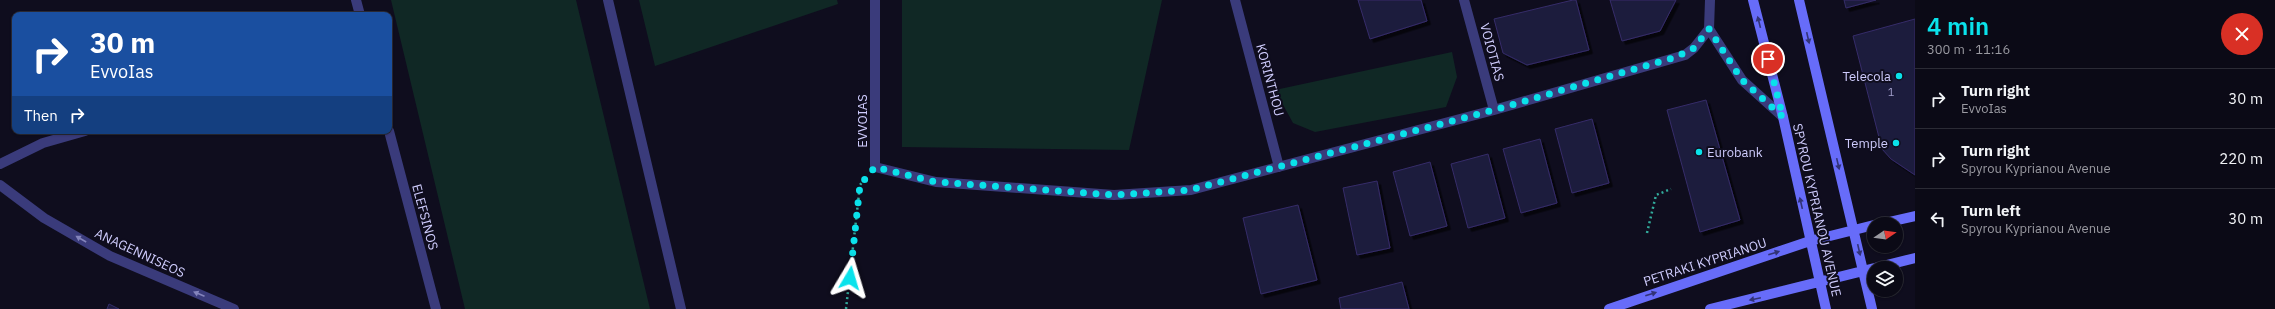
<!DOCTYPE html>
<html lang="en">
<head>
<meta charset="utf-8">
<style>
	body { margin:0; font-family:"IBM Plex Sans",sans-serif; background:#191823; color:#f1f3f6; height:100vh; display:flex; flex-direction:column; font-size:15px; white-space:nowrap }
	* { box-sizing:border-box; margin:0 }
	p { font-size:13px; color:#9a9aa1 }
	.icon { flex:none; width:22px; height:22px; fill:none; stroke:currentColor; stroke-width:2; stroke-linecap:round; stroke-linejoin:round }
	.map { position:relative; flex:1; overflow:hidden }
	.drawer { display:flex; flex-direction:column; background:#0b0a16; width:360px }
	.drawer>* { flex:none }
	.guide { position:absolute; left:12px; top:12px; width:380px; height:122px; border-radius:8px; box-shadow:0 1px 3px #0004,0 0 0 1px #2b2b35; background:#1a4fa0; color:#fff; overflow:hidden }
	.needle { width:26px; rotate:77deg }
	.fabs { position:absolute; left:1867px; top:217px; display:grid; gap:8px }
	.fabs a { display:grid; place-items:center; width:36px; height:36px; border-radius:50%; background:#0b0a16; box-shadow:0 1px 3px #0004,0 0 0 1px #2b2b35; font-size:20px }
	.pin { position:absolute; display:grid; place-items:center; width:34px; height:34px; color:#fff; margin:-17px; border:2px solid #fff; border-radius:50%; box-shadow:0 1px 4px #0007 }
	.me { position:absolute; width:44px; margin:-22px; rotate:7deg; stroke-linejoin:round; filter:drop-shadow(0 0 3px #0008) }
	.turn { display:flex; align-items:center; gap:14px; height:84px; padding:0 12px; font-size:18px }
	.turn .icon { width:52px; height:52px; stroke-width:2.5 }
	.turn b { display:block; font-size:28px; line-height:34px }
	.then { display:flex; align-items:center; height:38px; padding:0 12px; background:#0003; gap:8px; font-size:15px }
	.round { display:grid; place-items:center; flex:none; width:42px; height:42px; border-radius:21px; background:#191823 }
	.head { display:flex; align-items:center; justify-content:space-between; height:68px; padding:0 12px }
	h1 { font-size:24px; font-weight:600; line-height:30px; color:#0ae2eb }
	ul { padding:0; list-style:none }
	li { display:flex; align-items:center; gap:12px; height:60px; padding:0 12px; border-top:1px solid #2b2b35 }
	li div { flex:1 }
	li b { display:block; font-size:15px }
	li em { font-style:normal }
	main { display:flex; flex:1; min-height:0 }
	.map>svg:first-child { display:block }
	.green { fill:#102825 }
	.building { fill:#1f1a3e; stroke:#352d69; filter:url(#shadow) }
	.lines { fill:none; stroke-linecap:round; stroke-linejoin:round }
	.path { stroke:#32ab9c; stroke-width:2.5; stroke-dasharray:2 3; stroke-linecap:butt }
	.lane { stroke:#3a3b7b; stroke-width:10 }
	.street { stroke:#3a3b7b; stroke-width:10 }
	.secondary { stroke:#676cf9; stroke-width:10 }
	.oneway { fill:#323376 }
	.oneway2 { fill:#8484bc }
	.route { stroke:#0ae2eb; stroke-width:7; stroke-dasharray:0 12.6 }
	.poi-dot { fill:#0ae2eb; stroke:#0f0d1e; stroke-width:1.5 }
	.labels { text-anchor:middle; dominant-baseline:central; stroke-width:4; stroke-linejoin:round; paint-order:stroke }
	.number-label { font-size:11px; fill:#a3a0cd }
	.street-label { font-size:13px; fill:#cfccfd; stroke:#0f0d1e }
	.poi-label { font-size:13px; fill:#cfccfd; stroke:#0f0d1e; text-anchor:end }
</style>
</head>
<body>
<main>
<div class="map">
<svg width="1915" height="309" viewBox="0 0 1915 309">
	<defs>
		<filter id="shadow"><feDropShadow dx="3.5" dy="3.5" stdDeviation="0" flood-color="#0009"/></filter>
	</defs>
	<rect width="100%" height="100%" fill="#0f0d1e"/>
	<path class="green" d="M391 0H576L650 309H465Z
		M639 0H837L838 4 655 66Z
		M902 0H1162L1129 150 902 147Z
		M1452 52 1457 77 1446 107 1315 132 1293 123 1275 90Z"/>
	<path class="building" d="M1358 0H1421L1427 21 1370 39Z
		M1573 0H1576L1589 50 1527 65 1503 53 1494 19Z
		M1610 0H1676L1660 31 1622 41Z
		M1844 0H1876L1846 8Z
		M1915 19V175L1891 159 1882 149 1853 36Z
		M1706 100 1740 220 1700 232 1667 110Z
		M1592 119 1609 183 1572 193 1555 129Z
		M1540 139 1557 203 1521 213 1503 149Z
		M1488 154 1505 218 1468 228 1451 164Z
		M1430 162 1447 226 1410 236 1393 172Z
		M1377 181 1390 248 1357 255 1343 188Z
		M1298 205 1317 280 1261 294 1243 218Z
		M1402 282 1409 309H1341L1339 298Z
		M109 304 119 309H107Z"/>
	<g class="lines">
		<path class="path" d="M1647 233 1656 195 1671 189
			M846 309 860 185 863 181"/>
		<path class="lane" d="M1710 0 1709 29 1742 80 1783 117"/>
		<path class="street" d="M356 0 360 15
			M608 0 681 309
			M875 0V167L936 182 1114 195 1191 190 1494 110 1685 55 1694 48 1709 29
			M1235 0 1279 167
			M1464 0 1494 110
			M389 131 436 309
			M0 164 43 143 85 131
			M0 185 44 218 110 256 234 309"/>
		<path class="secondary" d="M1753 0 1783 117 1826 309
			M1799 0 1872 309
			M1880 224 1915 216
			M1609 309 1810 241 1874 225
			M1710 309 1915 258"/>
	</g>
	<defs><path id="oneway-solid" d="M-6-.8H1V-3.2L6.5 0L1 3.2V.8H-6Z"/></defs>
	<g class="oneway">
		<use href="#oneway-solid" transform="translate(1759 22) rotate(-104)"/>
		<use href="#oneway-solid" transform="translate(1808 38) rotate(77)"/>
		<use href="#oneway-solid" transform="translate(1838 164) rotate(77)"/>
		<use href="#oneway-solid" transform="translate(1801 203) rotate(-103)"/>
		<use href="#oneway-solid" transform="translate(1859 250) rotate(77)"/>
		<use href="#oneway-solid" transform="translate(1774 253) rotate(-18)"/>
		<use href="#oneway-solid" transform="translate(1651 294) rotate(-18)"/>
		<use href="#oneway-solid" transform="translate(1755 299) rotate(168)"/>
	</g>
	<g class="oneway2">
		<use href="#oneway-solid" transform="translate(81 239) rotate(-150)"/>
		<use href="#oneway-solid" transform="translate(199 294) rotate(-157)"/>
	</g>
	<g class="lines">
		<path class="route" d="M850 278 860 185 875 167 936 182 951 183 1114 195 1190 190 1494 110 1676 57 1694 48 1709 29 1742 80 1783 117 1768 59"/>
	</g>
	<g class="poi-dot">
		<circle cx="1899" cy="76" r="4"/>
		<circle cx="1896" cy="143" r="4"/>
		<circle cx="1699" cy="152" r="4"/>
	</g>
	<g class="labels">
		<g class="number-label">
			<text x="1891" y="92">1</text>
		</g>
		<g class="street-label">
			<text transform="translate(1492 52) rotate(75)">VOIOTIAS</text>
			<text transform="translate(1270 80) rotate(75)">KORINTHOU</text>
			<text transform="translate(862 121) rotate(-90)">EVVOIAS</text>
			<text transform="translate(1817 210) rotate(77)">SPYROU KYPRIANOU AVENUE</text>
			<text transform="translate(425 217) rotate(75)">ELEFSINOS</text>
			<text transform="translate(140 253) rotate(25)">ANAGENNISEOS</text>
			<text transform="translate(1705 262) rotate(-18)">PETRAKI KYPRIANOU</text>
		</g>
		<g class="poi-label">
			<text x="1891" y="76">Telecola</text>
			<text x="1888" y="143">Temple</text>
			<text x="1707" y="152" text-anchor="start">Eurobank</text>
		</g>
	</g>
</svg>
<div class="fabs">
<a><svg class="needle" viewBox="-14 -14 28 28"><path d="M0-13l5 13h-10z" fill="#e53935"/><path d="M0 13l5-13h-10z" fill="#9a9aa1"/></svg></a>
<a><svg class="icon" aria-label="layers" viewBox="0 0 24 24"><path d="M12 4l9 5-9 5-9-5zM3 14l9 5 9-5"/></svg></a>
</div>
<div class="pin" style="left:1768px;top:59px;background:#d93025"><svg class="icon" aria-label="arrive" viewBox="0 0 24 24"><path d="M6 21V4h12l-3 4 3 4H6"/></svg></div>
<svg class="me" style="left:850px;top:278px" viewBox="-20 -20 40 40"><path d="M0-17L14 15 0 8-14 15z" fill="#0ae2eb" stroke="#fff" stroke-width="4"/></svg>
<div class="guide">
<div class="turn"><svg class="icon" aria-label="right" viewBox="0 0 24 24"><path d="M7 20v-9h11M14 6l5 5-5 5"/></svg><div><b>30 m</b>EvvoIas</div></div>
<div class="then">Then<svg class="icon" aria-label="right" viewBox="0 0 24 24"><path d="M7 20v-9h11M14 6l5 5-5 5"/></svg></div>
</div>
</div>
<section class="drawer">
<div class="head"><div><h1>4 min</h1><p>300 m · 11:16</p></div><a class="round" style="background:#d93025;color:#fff"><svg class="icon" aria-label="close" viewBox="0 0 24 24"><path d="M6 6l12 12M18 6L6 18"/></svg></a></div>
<ul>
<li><svg class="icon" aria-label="right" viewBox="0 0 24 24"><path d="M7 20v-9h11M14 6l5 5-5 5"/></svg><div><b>Turn right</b><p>EvvoIas</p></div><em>30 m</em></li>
<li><svg class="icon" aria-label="right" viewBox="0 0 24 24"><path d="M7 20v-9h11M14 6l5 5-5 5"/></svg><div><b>Turn right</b><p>Spyrou Kyprianou Avenue</p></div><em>220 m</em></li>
<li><svg class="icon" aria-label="left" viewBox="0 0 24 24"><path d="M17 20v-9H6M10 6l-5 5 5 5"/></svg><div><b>Turn left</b><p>Spyrou Kyprianou Avenue</p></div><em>30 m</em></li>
</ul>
</section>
</main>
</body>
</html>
